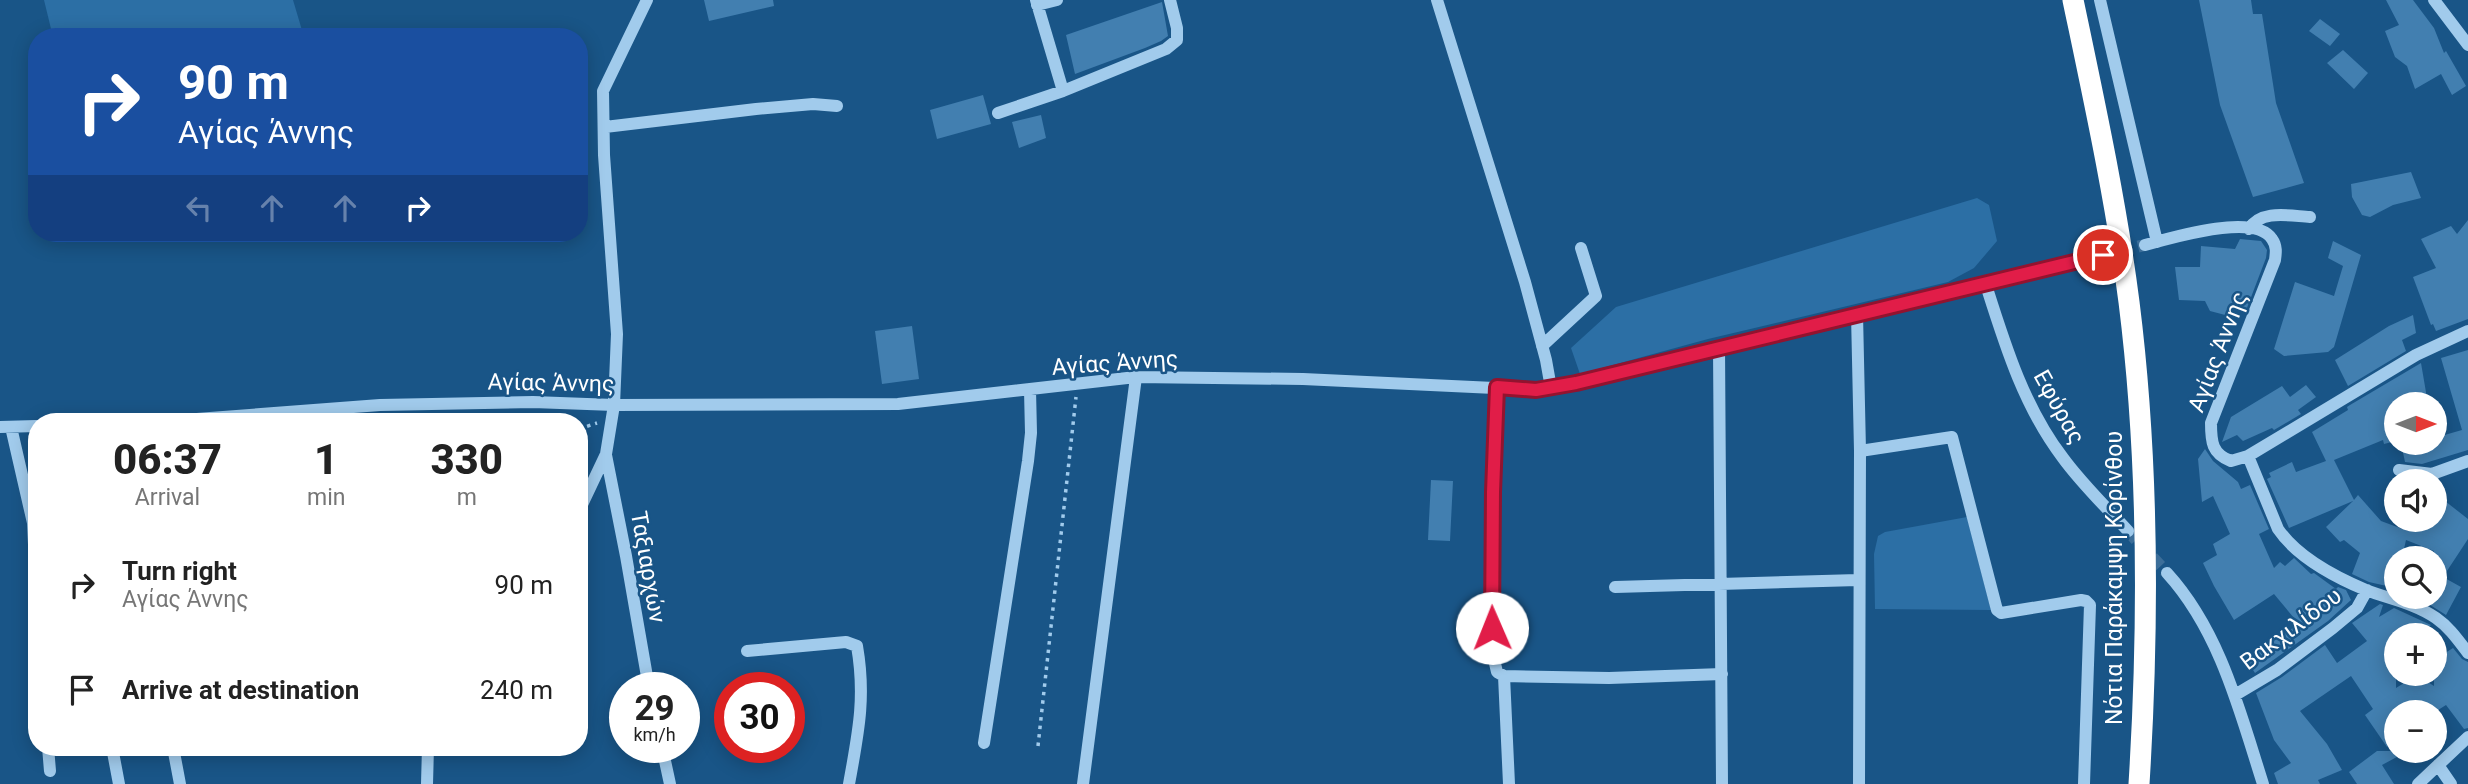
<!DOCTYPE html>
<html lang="en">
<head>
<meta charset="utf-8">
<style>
	body { margin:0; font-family:Roboto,sans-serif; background:#f2f2f2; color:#222; height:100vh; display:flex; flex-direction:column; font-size:26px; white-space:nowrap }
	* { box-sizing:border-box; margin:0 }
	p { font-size:23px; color:#767676 }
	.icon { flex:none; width:38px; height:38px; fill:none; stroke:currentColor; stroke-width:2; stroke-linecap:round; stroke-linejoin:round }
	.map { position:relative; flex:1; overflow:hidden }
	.drawer { position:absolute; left:28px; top:413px; width:560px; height:343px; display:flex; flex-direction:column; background:#fff; border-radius:28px; box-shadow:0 4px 18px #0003 }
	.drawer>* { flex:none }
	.guide { position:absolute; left:28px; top:28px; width:560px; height:214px; border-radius:28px; box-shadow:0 4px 18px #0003; background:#1a4fa0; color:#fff; overflow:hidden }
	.needle { width:46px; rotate:90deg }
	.controls { position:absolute; left:2384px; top:392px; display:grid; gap:14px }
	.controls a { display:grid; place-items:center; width:63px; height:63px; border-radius:50%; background:#fff; box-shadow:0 4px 18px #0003; font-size:35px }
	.speed { position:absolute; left:609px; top:672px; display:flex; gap:14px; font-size:35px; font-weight:700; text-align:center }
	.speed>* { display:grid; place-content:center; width:91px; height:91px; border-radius:50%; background:#fff; box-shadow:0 4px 18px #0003; line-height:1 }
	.speed small { font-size:18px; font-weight:400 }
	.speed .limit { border:10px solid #d22; background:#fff; color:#111 }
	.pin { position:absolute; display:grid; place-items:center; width:60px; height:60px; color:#fff; margin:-30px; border:4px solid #fff; border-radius:50%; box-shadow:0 2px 7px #0007 }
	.me { position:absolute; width:77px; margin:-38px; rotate:359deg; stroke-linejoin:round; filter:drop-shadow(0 0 5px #0008) }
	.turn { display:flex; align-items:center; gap:24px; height:147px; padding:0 35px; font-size:32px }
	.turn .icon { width:91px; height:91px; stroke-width:2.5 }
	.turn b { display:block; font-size:49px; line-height:60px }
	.lanes { display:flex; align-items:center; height:66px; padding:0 35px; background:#0003; justify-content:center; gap:35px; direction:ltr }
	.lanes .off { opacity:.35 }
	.eta { display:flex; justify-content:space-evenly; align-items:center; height:119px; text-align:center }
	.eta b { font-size:42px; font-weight:800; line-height:49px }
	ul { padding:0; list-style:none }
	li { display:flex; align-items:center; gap:21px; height:105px; padding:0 35px }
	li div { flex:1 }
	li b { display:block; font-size:26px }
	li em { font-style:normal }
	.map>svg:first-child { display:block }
	.green { fill:#2c6fa5 }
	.building { fill:#427fb0 }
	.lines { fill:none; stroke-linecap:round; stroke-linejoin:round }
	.minor-tunnel { stroke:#3c6e99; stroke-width:12; stroke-dasharray:12 6; stroke-linecap:butt }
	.path { stroke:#a1cbec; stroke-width:3.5; stroke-dasharray:3.5 5; stroke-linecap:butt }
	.minor { stroke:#a1cbec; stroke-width:12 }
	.highway { stroke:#fff; stroke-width:21 }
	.route-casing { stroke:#92132f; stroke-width:18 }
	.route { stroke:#e11d48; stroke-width:12 }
	.labels { text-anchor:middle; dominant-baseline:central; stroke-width:5; stroke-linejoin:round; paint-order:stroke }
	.street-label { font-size:23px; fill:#fff; stroke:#195587 }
</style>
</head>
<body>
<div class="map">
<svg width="2468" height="784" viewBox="0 0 2468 784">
	<rect width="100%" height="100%" fill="#195587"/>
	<path class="green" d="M44 0H293L304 37H53Z
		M1977 198 1989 205 1997 241 1974 268 1948 282 1708 339 1580 374 1571 348 1616 307Z
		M1967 517 1991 610 1875 609 1874 554 1878 536 1885 532Z"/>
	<path class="building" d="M704 0H773L774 6 709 21Z
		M2199 0H2251L2253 14H2262L2276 103 2304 183 2253 197 2220 105Z
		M2386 0H2413L2434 28 2444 53 2446 51 2466 86 2452 95 2441 74 2415 89 2407 66 2395 57 2385 31 2399 25Z
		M1162 2 1168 36 1161 41 1145 48 1075 74 1066 35Z
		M2320 19 2340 34 2330 46 2309 31Z
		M2343 50 2368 73 2354 89 2327 63Z
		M983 95 991 124 937 139 930 110Z
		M1041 115 1046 138 1019 148 1012 122Z
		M2411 172 2421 198 2393 205 2370 217 2362 215 2352 197 2351 184Z
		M2468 220V319L2436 331 2433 324 2431 325 2413 277 2436 268 2421 239 2451 226 2457 234Z
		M2240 239 2261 241 2267 250 2266 258 2245 313 2230 309 2229 316 2210 311 2205 301 2179 300 2175 267H2200L2201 246 2235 249Z
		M2333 241 2361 255 2334 347 2328 352 2284 356 2274 349 2295 282 2334 296 2343 266 2328 258Z
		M2413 315 2416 333 2402 340 2406 351 2348 386 2335 360 2389 326Z
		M912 326 919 379 882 384 875 331Z
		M2468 350V450L2422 464 2405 462 2401 443H2434V438L2462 430 2441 358Z
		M2421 363 2428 404H2396V441L2384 444 2383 440 2334 460 2354 500 2358 495 2381 521 2408 531 2412 520H2434L2445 501 2468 519V539L2443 577 2461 587 2446 615 2427 603 2430 597H2434V551L2406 540 2402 558H2396V574L2391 587 2369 582 2352 574 2360 553 2344 540 2340 542 2326 527 2353 501 2289 528 2267 479 2271 477 2269 473 2292 462 2296 472 2326 461 2312 432 2348 410 2347 407 2350 405Z
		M2306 385 2316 397 2298 410 2301 414 2274 430 2272 428 2243 441 2237 435 2222 442 2231 417 2282 386 2290 397Z
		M2205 449 2213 461 2238 482 2241 489 2250 485 2269 529 2259 534 2274 568 2280 562 2285 566 2294 558 2311 574 2314 573 2336 589 2338 587 2346 590 2351 600 2328 621 2255 673 2246 659 2299 624 2274 594 2234 620 2214 586 2203 563 2217 555 2213 544 2230 534 2213 496 2202 502 2198 459Z
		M1431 480 1453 481 1450 541 1428 540Z
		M2380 604 2383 605 2379 617 2394 608 2431 625 2420 635H2396V688L2417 675 2434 686V660L2453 648 2462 659 2468 662V728L2464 729 2446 705 2435 712H2396V741L2387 747 2365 715 2373 709 2351 676 2300 711 2327 744 2342 770 2318 780 2320 784H2278L2274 773 2291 763 2274 740 2256 693 2282 677 2325 645 2337 663 2367 641 2352 623Z
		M2377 751H2408L2382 765 2394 784H2357L2349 772Z"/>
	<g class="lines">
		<path class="minor-tunnel" d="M2103 255 2145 245
			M2128 531 2167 573"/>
		<path class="path" d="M579 429 597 423
			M1038 746 1076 397"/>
		<path class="minor" d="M1036 0 1063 91
			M1437 0 1525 282 1546 360 1551 388
			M2100 0 2157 242
			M2434 0 2468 45
			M1037 5 1057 0
			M998 113 1063 91 1166 49 1177 40V28L1170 0
			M605 127 756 109 813 104 837 106
			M2249 229C2261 209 2290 216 2310 217
			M2145 245C2170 238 2255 212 2272 239 2277 246 2276 253 2275 260L2211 423C2211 442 2212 454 2231 461L2248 456 2416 355 2468 331
			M1986 285C2005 345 2024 407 2063 458 2082 484 2106 507 2128 531
			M1857 314 1860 451 1859 784
			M1542 346 1596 296 1581 248
			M1719 347 1722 784
			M1497 387 1491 600 1493 655 1497 672 1504 676 1609 678 1722 674
			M157 422 380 405 533 402 614 405 898 404 1136 377 1303 379 1536 390 1576 383 2103 255
			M0 427 37 426
			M11 427 33 523 37 609
			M1860 451 1952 437 1997 610 2001 613 2081 600 2086 601 2090 605 2084 784
			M606 455 626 556 649 688
			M2248 456 2278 529C2297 557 2335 577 2366 590 2389 599 2414 603 2436 618 2449 627 2458 640 2468 653
			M2399 470 2432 474 2468 461
			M579 511 606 454 614 405 617 334 604 155 603 91 647 0
			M2167 573C2220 631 2240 712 2263 784
			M1615 587 1858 580
			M747 651 846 642 857 646C866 698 858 734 849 784
			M1504 676 1509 784
			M2235 695 2277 670 2333 628 2357 608 2367 590
			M984 743 1028 461 1031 433 1030 390
			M48 747 50 771
			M112 747 119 784
			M173 747 180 784
			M662 747 670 784
			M2438 765 2451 784
			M427 784 428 747
			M1083 784 1136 377
			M2418 784 2468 737"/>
		<path class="highway" d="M2073 0C2094 100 2116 201 2129 302 2149 461 2149 624 2139 784"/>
	</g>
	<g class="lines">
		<defs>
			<path id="route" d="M1492 628 1493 492 1497 387 1536 390 1576 383 2103 255"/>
		</defs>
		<use href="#route" class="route-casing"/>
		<use href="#route" class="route"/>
	</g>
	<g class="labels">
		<g class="street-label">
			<text transform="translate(2218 352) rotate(-69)">Αγίας Άννης</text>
			<text transform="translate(1115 363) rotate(-4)">Αγίας Άννης</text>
			<text transform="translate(551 383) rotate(1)">Αγίας Άννης</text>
			<text transform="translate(2059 407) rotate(61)">Εφύρας</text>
			<text transform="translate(648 567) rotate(80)">Ταξιαρχών</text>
			<text transform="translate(2114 578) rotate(-90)">Νότια Παράκαμψη Κορίνθου</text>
			<text transform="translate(2291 629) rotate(-37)">Βακχιλίδου</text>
		</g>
	</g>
</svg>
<div class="controls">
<a><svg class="needle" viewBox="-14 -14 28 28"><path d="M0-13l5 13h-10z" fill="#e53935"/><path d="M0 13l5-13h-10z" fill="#767676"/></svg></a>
<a><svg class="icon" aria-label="sound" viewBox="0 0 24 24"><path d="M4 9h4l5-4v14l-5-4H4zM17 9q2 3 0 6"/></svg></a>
<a><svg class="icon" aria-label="search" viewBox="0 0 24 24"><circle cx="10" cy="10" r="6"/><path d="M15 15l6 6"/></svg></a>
<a>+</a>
<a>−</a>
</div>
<div class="speed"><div>29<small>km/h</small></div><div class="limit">30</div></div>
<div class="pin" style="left:2103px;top:255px;background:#d93025"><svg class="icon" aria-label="arrive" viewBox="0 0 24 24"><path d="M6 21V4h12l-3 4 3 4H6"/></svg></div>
<svg class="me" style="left:1492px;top:628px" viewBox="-20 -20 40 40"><circle r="19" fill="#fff"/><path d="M0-13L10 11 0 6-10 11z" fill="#e11d48"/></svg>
<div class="guide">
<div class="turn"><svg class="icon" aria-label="right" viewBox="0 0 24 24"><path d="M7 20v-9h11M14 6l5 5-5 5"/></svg><div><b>90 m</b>Αγίας Άννης</div></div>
<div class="lanes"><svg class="icon off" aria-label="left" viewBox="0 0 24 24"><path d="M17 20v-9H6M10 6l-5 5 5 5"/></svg><svg class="icon off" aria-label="ahead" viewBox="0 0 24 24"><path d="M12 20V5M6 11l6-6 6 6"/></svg><svg class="icon off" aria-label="ahead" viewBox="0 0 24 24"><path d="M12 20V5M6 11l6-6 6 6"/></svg><svg class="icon" aria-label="right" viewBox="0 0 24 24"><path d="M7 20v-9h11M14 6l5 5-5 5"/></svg></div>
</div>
<section class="drawer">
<div class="eta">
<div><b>06:37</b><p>Arrival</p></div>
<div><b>1</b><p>min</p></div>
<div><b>330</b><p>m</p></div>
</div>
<ul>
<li><svg class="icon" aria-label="right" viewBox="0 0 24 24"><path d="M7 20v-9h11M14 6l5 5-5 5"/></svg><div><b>Turn right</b><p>Αγίας Άννης</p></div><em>90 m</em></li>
<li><svg class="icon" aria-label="arrive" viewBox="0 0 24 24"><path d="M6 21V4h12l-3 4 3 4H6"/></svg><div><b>Arrive at destination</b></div><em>240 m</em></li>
</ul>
</section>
</div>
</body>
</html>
